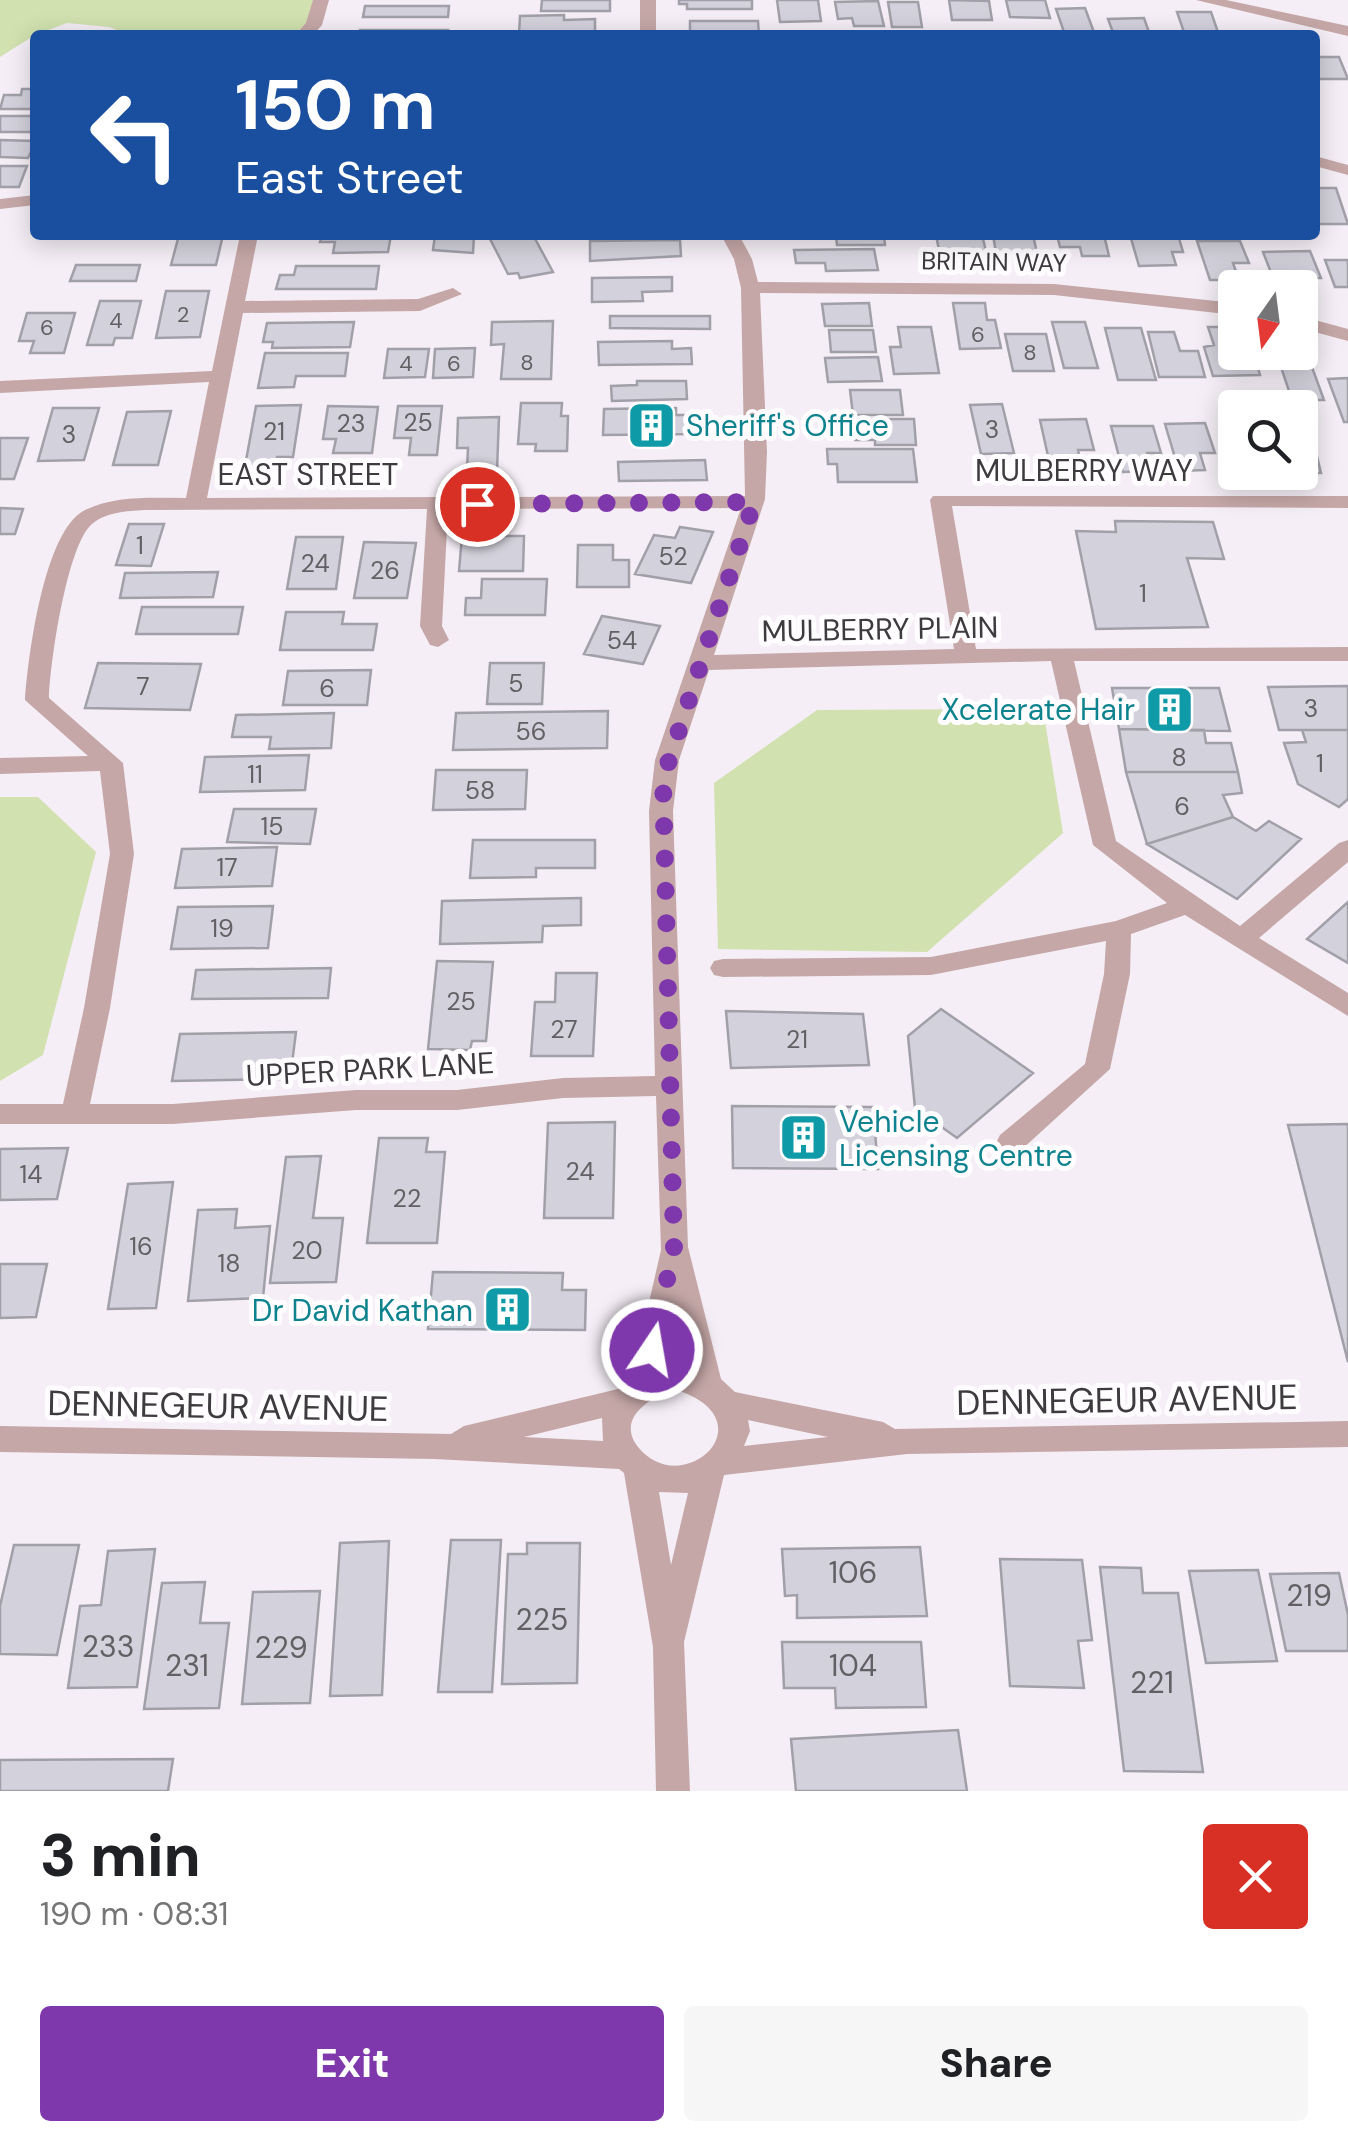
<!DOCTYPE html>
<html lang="en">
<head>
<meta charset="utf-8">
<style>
	body { margin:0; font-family:"DM Sans",sans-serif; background:#f6f6f6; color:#202124; height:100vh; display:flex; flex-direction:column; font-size:38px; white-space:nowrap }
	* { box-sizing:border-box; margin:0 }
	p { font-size:32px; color:#757577 }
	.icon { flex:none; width:55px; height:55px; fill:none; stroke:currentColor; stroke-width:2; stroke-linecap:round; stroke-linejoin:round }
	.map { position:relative; height:1791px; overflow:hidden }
	.drawer { display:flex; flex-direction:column; background:#fff; flex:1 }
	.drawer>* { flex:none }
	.guide { position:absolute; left:30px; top:30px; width:1290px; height:210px; border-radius:10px; box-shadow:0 5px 25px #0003; background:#1a4fa0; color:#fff; overflow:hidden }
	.needle { width:65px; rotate:194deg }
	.controls { position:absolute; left:1218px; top:270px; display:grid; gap:20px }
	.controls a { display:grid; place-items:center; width:100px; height:100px; border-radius:10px; background:#fff; box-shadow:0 5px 25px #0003; font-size:50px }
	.pin { position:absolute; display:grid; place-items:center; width:85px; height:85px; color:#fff; margin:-42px; border:5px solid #fff; border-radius:50%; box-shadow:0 2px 10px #0007 }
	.me { position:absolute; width:110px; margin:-55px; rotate:12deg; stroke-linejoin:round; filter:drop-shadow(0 0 8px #0008) }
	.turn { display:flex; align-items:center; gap:35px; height:210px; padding:0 40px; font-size:45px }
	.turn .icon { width:130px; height:130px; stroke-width:2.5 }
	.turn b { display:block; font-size:70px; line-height:85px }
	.round { display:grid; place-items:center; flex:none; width:105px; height:105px; border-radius:10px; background:#f6f6f6 }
	.head { display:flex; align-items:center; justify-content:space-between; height:170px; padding:0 40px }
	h1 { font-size:60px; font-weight:800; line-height:75px }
	.cta { display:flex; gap:20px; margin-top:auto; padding:20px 40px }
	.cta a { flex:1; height:115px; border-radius:10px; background:#7f38ab; color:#fff; font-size:40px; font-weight:800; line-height:115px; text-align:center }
	.cta a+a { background:#f6f6f6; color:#202124 }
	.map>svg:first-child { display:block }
	.green { fill:#d1e1af }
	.building { fill:#d3d1db; stroke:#a1a0a9; stroke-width:2.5 }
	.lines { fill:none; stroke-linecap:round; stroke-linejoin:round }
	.minor { fill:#c5a7a7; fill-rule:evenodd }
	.route { stroke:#7f38ab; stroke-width:18; stroke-dasharray:0 32.4 }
	.labels { text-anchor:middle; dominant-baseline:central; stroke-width:10; stroke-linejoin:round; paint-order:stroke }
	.far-number-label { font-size:22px; fill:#636065 }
	.far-street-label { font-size:25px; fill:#3e3b3e; stroke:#fffdff }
	.number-label { font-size:25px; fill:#636065 }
	.culture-label { font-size:30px; fill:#0d838f; stroke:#fffdff; text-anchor:start }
	.street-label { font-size:30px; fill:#3e3b3e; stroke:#fffdff }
	.near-number-label { font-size:30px; fill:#636065 }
	.near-street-label { font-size:35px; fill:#3e3b3e; stroke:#fffdff }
</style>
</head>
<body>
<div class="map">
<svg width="1348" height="1791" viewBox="0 0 1348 1791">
	<rect width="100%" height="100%" fill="#f5eef6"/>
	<path class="green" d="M0 0H313L309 24 290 35 256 32 252 35H129L109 27 67 23 35 35 0 57Z
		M817 710 1043 709 1063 833 927 952 718 949 714 783Z
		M0 797H38L96 852 43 1055 0 1081Z"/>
	<path class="building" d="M542 0H610V11H541Z
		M679 0H752V9H687V4H679Z
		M777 0H818L821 21 780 22Z
		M949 0 989 1 992 20H952Z
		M1006 0H1045L1050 18 1010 17Z
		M878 1 884 26H854L852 18 838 19 835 2Z
		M888 2H918L922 27H892Z
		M365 6H449L448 17H363Z
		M1085 8 1095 35H1065L1056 9Z
		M1177 12H1211L1219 35H1185Z
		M564 15V20L595 19V33L519 34 520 16Z
		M1144 18 1150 35H1114L1108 19Z
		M690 21H758L759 35H690Z
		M360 30H448L447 35H359Z
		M1315 45 1319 57H1339L1348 79H1315Z
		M22 89H35V109H0L4 95H21Z
		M0 116H35V132H0Z
		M0 140 35 141V143L28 158 0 157Z
		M0 166H27L19 187H0Z
		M1315 188H1336L1348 224H1315Z
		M179 235H223L216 265H171Z
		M322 235H391L388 252 333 253 335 242H320Z
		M435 235H474L473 253 433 250Z
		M504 235H533L553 272 520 278 518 273 508 274 489 237Z
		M809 235H884L885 245H837L836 237Z
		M936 235H982L986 251H968L971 265H942Z
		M993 235H1033L1037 253H996Z
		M1057 235H1104L1109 256H1082L1080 247H1060Z
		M1130 235H1178L1183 252H1172L1176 265 1139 266Z
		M680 240 681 256 590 261V241Z
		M1197 241H1240L1249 263H1233L1239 280H1210Z
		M874 249 878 270 826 271 825 263H796L794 250Z
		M1310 251 1321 278H1309L1316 298 1300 299V288H1277L1263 252Z
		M1325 260H1348V287H1335Z
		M76 265H140L136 281H70Z
		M296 266H379L376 289H276L280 275H294Z
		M672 277V291L642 292 643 301 592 302V278Z
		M166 291H209L200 337 156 338Z
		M100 301H141L132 338H115L113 345H87Z
		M869 303 872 326H825L822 304Z
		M953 303H985L987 320H995L1001 348 960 349Z
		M27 313H75L64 353H30L34 341H19Z
		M610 316H710V329L610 328Z
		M553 321 551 379H501L504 344 491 345 492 322Z
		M354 322 350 347 272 348 273 342H263L267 323Z
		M1052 322H1085L1098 368H1064Z
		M898 327H931L939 373 894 374 890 347H901Z
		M1208 327H1235V352H1253L1260 375 1213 376 1204 347 1214 345Z
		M1105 328H1141L1156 380H1118Z
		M829 330H873L876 352H831Z
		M1148 332H1174L1180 351H1198L1205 377H1159Z
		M1005 334H1046L1054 371H1013Z
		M672 341V349L691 348 692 364 599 365 598 342Z
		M475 348 473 377 433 378 435 349Z
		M388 349H429L425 377 384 378Z
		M1306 351 1324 400H1292L1276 352Z
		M265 353H348L345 376H296L294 387 258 388Z
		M878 357 882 381 828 382 825 358Z
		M1348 378V422H1344L1328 379Z
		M637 381H686L687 399 612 401 611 386 637 385Z
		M850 390H900L903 415H853Z
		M521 403H562L561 416H568L567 451H535L536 444H518Z
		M1002 404 1014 453 981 454 970 405Z
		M301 405 293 457H277L275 465 245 466 256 406Z
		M328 406 378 407 372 453H333L336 439H323Z
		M398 406H442L437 455H409L411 438H394Z
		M53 408H99L84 460 38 461Z
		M676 408V415H698V434L603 435 604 409Z
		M171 411 158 465H113L127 412Z
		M499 417 497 470H467L468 448H457L458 418Z
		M854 419H914L916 445H875V440H855Z
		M1086 419 1094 450H1078L1081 465H1050L1040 420Z
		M1205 423 1215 453H1200L1205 470 1179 471 1165 424Z
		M1111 426H1153L1161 453H1147L1152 471 1123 472Z
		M1300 435 1312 436 1321 473 1298 472Z
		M0 438H28L14 479H0Z
		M827 449H913L917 482H838L837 464H828Z
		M705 460 707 480 619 481 618 462Z
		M0 508 23 509 15 534H0Z
		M1115 521 1213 522 1224 559 1187 558 1208 627 1096 629 1076 531 1116 532Z
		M129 524H164L151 566 116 565Z
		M680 527 713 532 691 583 635 574 654 535 675 538Z
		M462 536H524L523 571H459Z
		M296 537H343L336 589H287Z
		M364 542 416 543 407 598H354Z
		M578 545H613V560H629V587H577Z
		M218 572 213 597 120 598 125 573Z
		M482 579H547L545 615H465L466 598H481Z
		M142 607H243L238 634H136Z
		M286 612H344L342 624H377L373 650H280Z
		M602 616 660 626 643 664 584 654Z
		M98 663 201 664 190 710 85 708Z
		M490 663H544L542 704H487Z
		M371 670 367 705H283L288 671Z
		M1348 686V730H1279L1268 687Z
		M1112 688H1219L1230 731 1119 729Z
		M608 711 607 748 453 750 456 713Z
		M334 713 331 748 269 749 271 737H232L236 715Z
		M1119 729 1204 730 1206 743H1231L1238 772H1126Z
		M1302 730H1348V799L1339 807 1298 784 1284 743 1306 742Z
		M309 755 305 790 200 792 205 757Z
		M436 770H527L525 809 433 810Z
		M1126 772H1238L1242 793 1223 795 1233 817 1147 844Z
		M234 809H316L310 844 227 842Z
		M1233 817 1256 831 1269 821 1301 839 1237 899 1147 844Z
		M473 840H595V868H536V877L470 878Z
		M277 847 272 886 175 888 182 849Z
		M581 898V925L543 926 542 942 440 944 442 901Z
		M1348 902V963L1307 939Z
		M273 906 268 948 171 949 178 907Z
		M437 961 493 962 486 1041H472L470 1050 428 1049Z
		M331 968 328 998 192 999 196 970Z
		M556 973H597L593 1056H531L535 1002H555Z
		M941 1009 1033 1073 957 1138 915 1108 908 1036Z
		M726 1011 863 1014 869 1065 731 1068Z
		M296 1032 290 1079 172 1081 180 1034Z
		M732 1106 873 1107 878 1169 733 1168Z
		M615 1122 613 1218H544L548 1123Z
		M1348 1124V1362L1288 1125Z
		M379 1138H428L426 1152H445L437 1243H367Z
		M68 1148 57 1199 0 1200V1149Z
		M321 1156 313 1218H343L336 1282 270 1283 286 1157Z
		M173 1182 156 1308 108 1309 128 1184Z
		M237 1209 235 1228 270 1226 263 1298 188 1301 198 1210Z
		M0 1264H47L36 1317 0 1318Z
		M433 1272 563 1273 562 1290H586L585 1330 428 1329Z
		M451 1540H501L492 1692H438Z
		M389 1541 382 1695 330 1696 340 1543Z
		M527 1543H580L577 1683 502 1684 508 1554H527Z
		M14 1545H79L57 1655 0 1654V1606Z
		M920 1547 927 1616 797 1618V1595L785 1596 782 1549Z
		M155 1549 137 1687 68 1688 80 1606 101 1605 108 1551Z
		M1000 1559 1082 1560 1092 1640 1078 1641 1084 1688 1010 1686Z
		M1100 1567 1141 1568 1143 1593H1178L1203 1772 1124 1771Z
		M1258 1570 1277 1661 1206 1663 1189 1571Z
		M1339 1573 1348 1615V1651H1286L1270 1574Z
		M205 1582 200 1623H229L219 1708 144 1709 162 1583Z
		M320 1591 310 1703 242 1704 253 1592Z
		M782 1642H921L926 1707 836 1708 835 1688H784Z
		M958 1730 967 1791H796L791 1739Z
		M173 1759 168 1791H0V1760Z"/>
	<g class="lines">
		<path class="minor" d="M313 0H329L322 25 313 35H295L306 23Z
			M640 0H656V35H640Z
			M1196 0H1226L1348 26V36Z
			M1315 156 1348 165V175L1315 166Z
			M35 195V205L0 209V199Z
			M240 235H258L245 301 418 299 453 288 462 294 420 311 243 313 207 498 745 496 741 288 734 259 721 235H739L752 259 758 282 1054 284 1235 303V315L1054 295 760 293 767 452 765 499 714 655 954 649 930 500 933 496H1348V508L952 506 976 649 1348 647V661H1074L1116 841 1240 926 1339 843 1348 840V862L1259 938 1348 993V1016L1185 915 1131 934 1130 974 1110 1069 1020 1151 1010 1154 1000 1151 996 1143 1000 1135 1085 1064 1104 974 1106 941 931 975 723 977 714 975 710 968 714 961 723 959 931 957 1116 921 1167 903 1093 845 1051 661 709 670 679 760 673 811 688 1247 721 1379 735 1392 883 1422 895 1429 1348 1421V1447L907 1454 724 1475 684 1642 690 1791H656L653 1647 624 1473 619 1469 435 1459 0 1452V1426L451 1434 464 1426 622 1388 631 1381 661 1250 656 1096 563 1098 457 1110H356L173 1124H0V1104H63L84 1008 110 854 100 771 0 774V758L88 756 25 700C28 657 44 530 85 510 116 495 153 498 186 498L209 382 0 393V381L212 371ZM741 508 655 760 649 811 655 1076 563 1078 457 1090H356L173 1104H90L110 1008 134 854 123 763 49 698C50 663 67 545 92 524 106 512 127 511 144 510L427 509 420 626 430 645 438 647 449 640 442 626 448 509ZM675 1311 689 1368 677 1364 664 1367ZM677 1390C770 1421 683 1502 638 1447 615 1418 652 1395 677 1390ZM602 1418 603 1441 524 1437ZM748 1420 828 1437 744 1446 750 1431ZM659 1492 688 1493 671 1565Z
			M1300 316 1348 329V341L1300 328Z"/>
	</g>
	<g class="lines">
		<path class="route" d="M477 504 754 502 663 779 674 1247 652 1350"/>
	</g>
	<defs>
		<symbol id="building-square" viewBox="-11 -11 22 22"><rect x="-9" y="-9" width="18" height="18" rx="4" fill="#0f9aa8" stroke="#fffdff"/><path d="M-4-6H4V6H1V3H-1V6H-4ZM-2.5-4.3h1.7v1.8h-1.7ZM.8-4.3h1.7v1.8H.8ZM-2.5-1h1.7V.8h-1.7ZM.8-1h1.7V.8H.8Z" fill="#fff"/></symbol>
	</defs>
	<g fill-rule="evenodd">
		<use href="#building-square" x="624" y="398" width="55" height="55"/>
		<use href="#building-square" x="1142" y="682" width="55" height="55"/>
		<use href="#building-square" x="776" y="1110" width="55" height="55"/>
		<use href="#building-square" x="480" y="1282" width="55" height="55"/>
	</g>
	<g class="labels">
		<g class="far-number-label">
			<text x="183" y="314">2</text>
			<text x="116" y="320">4</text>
			<text x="47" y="327">6</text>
			<text x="978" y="334">6</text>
			<text x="1030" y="352">8</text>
			<text x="527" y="362">8</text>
			<text x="406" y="363">4</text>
			<text x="454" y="363">6</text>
		</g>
		<g class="far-street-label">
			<text transform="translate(994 262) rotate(1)">BRITAIN WAY</text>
		</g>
		<g class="number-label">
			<text x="418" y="422">25</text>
			<text x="351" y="423">23</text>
			<text x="992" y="429">3</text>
			<text x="274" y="431">21</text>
			<text x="69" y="434">3</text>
			<text x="140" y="545">1</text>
			<text x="673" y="556">52</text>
			<text x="315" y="563">24</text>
			<text x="385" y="570">26</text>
			<text x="1143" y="593">1</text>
			<text x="622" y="640">54</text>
			<text x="516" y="683">5</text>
			<text x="143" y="686">7</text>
			<text x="327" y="688">6</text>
			<text x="1311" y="708">3</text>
			<text x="531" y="731">56</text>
			<text x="1179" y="757">8</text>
			<text x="1320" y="763">1</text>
			<text x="255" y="774">11</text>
			<text x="480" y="790">58</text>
			<text x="1182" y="806">6</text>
			<text x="272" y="826">15</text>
			<text x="227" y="867">17</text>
			<text x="222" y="928">19</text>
			<text x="461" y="1001">25</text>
			<text x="564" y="1029">27</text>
			<text x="797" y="1039">21</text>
			<text x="580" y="1171">24</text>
			<text x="31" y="1174">14</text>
			<text x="407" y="1198">22</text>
			<text x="141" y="1246">16</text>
			<text x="307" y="1250">20</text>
			<text x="229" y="1263">18</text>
		</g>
		<g class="culture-label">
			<text x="686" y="425">Sheriff's Office</text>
			<text x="1135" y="709" text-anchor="end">Xcelerate Hair</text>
			<text x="839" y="1121">Vehicle<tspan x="839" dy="34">Licensing Centre</tspan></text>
			<text x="473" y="1310" text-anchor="end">Dr David Kathan</text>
		</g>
		<g class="street-label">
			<text x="1084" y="470">MULBERRY WAY</text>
			<text x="308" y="474">EAST STREET</text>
			<text transform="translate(880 629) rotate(-1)">MULBERRY PLAIN</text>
			<text transform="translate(370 1069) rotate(-3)">UPPER PARK LANE</text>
		</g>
		<g class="near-number-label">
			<text x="853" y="1572">106</text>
			<text x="1309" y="1595">219</text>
			<text x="542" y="1619">225</text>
			<text x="108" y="1646">233</text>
			<text x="281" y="1647">229</text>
			<text x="187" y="1665">231</text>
			<text x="853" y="1665">104</text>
			<text x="1152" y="1682">221</text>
		</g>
		<g class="near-street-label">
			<text transform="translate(1127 1400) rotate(-1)">DENNEGEUR AVENUE</text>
			<text transform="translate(218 1406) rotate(1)">DENNEGEUR AVENUE</text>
		</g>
	</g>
</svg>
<div class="controls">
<a><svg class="needle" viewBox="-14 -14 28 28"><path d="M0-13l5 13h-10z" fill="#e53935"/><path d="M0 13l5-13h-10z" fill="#757577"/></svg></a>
<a><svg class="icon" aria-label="search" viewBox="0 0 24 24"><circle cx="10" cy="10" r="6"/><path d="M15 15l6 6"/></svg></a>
</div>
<div class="pin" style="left:477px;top:504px;background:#d93025"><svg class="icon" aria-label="arrive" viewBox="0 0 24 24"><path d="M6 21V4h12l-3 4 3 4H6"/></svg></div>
<svg class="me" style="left:652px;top:1350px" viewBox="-20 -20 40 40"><circle r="17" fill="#7f38ab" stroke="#fff" stroke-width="3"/><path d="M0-11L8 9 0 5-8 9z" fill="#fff"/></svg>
<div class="guide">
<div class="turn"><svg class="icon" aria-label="left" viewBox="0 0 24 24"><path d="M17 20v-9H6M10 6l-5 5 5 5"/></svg><div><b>150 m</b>East Street</div></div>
</div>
</div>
<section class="drawer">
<div class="head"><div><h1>3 min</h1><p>190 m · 08:31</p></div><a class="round" style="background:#d93025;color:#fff"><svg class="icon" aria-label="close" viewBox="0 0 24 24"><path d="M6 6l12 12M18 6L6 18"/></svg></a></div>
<div class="cta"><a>Exit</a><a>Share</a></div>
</section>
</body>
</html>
